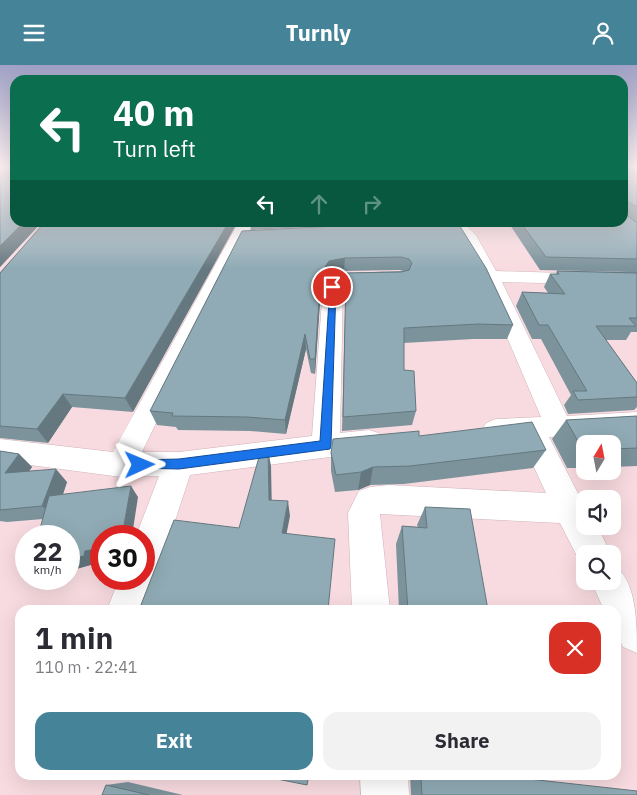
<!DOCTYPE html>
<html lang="en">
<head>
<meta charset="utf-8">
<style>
	body { margin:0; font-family:"IBM Plex Sans",sans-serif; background:#f2f2f3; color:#2b2b33; height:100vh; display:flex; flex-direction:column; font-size:19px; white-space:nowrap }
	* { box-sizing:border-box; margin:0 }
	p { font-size:16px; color:#7c7c81 }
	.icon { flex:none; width:28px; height:28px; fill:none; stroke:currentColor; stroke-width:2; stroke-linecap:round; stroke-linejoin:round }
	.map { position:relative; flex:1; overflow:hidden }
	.panel { position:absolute; left:15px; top:540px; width:606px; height:175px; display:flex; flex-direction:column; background:#fff; border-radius:15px; box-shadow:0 5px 20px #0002 }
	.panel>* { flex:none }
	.guide { position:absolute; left:10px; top:10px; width:618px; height:152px; border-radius:15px; box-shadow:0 5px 20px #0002; background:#0b6e4f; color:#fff; overflow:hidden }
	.needle { width:32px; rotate:10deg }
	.controls { position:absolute; left:576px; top:370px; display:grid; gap:10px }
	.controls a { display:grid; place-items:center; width:45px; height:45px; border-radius:10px; background:#fff; box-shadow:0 5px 20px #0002; font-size:25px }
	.speed { position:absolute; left:15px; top:460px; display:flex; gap:10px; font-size:25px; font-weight:700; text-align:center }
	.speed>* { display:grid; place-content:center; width:65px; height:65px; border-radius:50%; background:#fff; box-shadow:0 5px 20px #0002; line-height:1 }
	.speed small { font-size:12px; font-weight:400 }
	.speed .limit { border:8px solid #d22; background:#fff; color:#111 }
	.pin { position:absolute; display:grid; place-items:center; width:42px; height:42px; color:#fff; margin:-21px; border:2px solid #fff; border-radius:50%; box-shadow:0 1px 5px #0007 }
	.me { position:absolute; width:55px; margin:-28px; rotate:89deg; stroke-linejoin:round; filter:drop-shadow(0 0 4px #0008) }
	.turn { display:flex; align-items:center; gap:18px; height:105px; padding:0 20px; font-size:22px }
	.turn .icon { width:65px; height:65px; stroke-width:2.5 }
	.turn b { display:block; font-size:35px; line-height:42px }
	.lanes { display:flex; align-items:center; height:48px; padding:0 20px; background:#0003; justify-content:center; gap:25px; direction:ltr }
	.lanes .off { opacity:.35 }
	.round { display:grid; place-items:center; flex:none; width:52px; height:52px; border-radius:15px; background:#f2f2f3 }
	.head { display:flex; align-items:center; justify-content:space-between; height:85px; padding:0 20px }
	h1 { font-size:30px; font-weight:800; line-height:38px }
	.button { display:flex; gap:10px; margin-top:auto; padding:10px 20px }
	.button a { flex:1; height:58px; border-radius:15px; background:#458398; color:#fff; font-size:20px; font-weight:800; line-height:58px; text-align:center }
	.button a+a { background:#f2f2f3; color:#2b2b33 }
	header { display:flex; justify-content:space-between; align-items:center; height:65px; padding:0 20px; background:#458398; color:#fff; font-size:22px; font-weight:800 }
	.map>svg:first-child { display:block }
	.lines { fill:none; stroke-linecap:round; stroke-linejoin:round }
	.minor-casing { stroke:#cfb3b8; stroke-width:1 }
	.minor { fill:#fff; fill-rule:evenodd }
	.wall { fill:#7c939c }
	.shaded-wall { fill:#65787f }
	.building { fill:#90abb5; stroke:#65787f }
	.route { fill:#1a73e8; stroke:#114b97 }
</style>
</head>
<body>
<header><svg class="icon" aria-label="menu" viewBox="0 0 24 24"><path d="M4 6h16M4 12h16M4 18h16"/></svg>Turnly<svg class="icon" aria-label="person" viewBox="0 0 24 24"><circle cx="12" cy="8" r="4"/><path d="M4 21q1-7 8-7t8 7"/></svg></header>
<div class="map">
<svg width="637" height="730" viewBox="0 0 637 730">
	<rect width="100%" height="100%" fill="#f8dbe0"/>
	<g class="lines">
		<defs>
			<path id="minor" d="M238 158H253L142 387H179L312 371 323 222 329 211 336 209 384 207 391 209 393 213 391 217 384 219 343 220V222L340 368 369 365 379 368 383 376 379 384 369 387 190 410 162 496 156 508 153 509 155 514 145 545H107L119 514H144V471H136L159 411 121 412 0 396V374L113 387Z
				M425 158 465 159 476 170 496 206 593 209 595 213 593 217 586 219 502 217 567 351 637 347V367L549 372 585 442V461H597L611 489H585V502L582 501 560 458 380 449 390 545H352L348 448 359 426 370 422 388 420 546 428 521 374 496 376 486 372 482 365 486 358 496 354 541 352 481 211 461 172 455 167 420 165 418 162 420 159Z
				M612 499C637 513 637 559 637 588L623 582 616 568V545H604L591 516H612Z
				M360 710H408L409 730H361Z"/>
		</defs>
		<use href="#minor" class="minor-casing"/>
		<use href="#minor" class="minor"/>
	</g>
	<path class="wall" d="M0 101H15V158H41L0 202Z
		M622 101H637V267H631L626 275H606L637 318V342L634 345 568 349 564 340 571 330 541 274H532L516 241 522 227 548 228 544 222 550 209H556L557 206 629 207 540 205 510 160 468 159 463 158H622Z
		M44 158 133 347 72 342 48 378 0 373V208Z
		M250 158H390L251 165Z
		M394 158 513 260 507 274H473L404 278V305L416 346 412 360 342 366 346 208 404 206 399 205 344 206 329 209 321 222 315 309 311 308 306 284 286 369 250 366 178 365 176 362 157 360 150 346 242 166Z
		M637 351V401L612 402V379H585V403H567L552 374 566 355Z
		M419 371 546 385 533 403 404 419 370 420 358 425 335 427 331 406V388Z
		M0 386 19 389 32 402 29 406 67 417 63 429 138 432 101 471V494L95 495 94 499 69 506V471L43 454 7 457 0 456Z
		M425 442 488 545H399L396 479 402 461 418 462 417 460Z
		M410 710H519L520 713 637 730H411Z
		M128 717 183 730H102L106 720Z"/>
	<path class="shaded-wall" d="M23 158H41L0 202V181Z
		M228 158H237L133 347 125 333Z
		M345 193 344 206 329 209 321 222 315 309V294L321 208 329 196Z
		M305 269 306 284 286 369 285 355Z
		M63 329 72 342 48 378 37 364Z
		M268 385 271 401 272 450 269 435Z
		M19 389 32 402 19 421 5 408Z
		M373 402 370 420 358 425 361 407Z
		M56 404 67 417 55 453 42 441Z
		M131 421 138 432 132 471H122Z
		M288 436 290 451 284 482 282 468Z
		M101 483V494L95 495 94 499 69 506V494L85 486Z"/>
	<path class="building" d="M11 101H15V158H23L0 181V105H11Z
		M622 101H637V142L628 137 627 144 622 146Z
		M622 147 637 158V194L546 192 521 158H622Z
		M44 158H228L125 333 63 329 37 364 0 361V208Z
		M394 158H458L486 203 513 260 478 259 404 263V305L414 306 416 346 343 352 346 208 401 207 409 205 412 198 409 194 401 192 345 193 329 196 321 208 315 294H310L305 269 285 355 247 352 172 351 173 348 150 346 242 166Z
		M557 206 637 208V253H629L636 261H596L637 318V332L578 335 573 326H587L548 260H539L522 227 565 229 550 209H559Z
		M637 351V383L612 384V379H585V385H583L566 355Z
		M532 357 546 385 410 401 373 402 361 407 336 410 331 388 333 374 419 366V371Z
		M265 384 268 385 269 435 288 436 282 468 335 474 328 545H139L174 455 239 463 261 385Z
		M0 386 19 389 5 408 56 404 42 441 0 445Z
		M131 421 122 471H101V483L85 486 84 491 69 494V471H38L49 431Z
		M425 442 470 444 488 545H408L402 461 427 463Z
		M257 710H309L307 720Z
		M418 710H519L520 713 637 726V730H422L421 712Z
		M106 720 149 730H102Z"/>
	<linearGradient id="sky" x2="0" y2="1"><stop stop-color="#9fa1c6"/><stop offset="0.5" stop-color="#fceff1"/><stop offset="1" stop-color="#fceff1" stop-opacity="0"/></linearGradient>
	<rect width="637" height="204" fill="url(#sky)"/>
	<path class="route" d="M330 220 336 222 331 380 330 384 179 404 136 403 134 400 136 396 140 395 179 394 320 376Z"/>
</svg>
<div class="controls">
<a><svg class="needle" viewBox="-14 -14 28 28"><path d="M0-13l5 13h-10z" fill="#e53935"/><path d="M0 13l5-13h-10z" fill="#7c7c81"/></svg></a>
<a><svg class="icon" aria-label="sound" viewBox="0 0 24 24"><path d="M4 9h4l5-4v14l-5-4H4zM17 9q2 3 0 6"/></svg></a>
<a><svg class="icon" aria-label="search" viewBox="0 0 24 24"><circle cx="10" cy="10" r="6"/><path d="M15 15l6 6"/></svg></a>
</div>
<div class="speed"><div>22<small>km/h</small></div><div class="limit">30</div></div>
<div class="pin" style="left:332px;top:222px;background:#d93025"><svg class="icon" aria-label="arrive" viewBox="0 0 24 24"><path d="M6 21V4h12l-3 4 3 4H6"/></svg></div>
<svg class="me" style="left:140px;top:400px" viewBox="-20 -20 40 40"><path d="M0-17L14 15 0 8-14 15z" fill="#1a73e8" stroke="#fff" stroke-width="4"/></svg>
<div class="guide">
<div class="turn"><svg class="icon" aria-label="left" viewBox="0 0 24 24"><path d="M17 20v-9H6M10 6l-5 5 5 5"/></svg><div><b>40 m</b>Turn left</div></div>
<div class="lanes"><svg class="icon" aria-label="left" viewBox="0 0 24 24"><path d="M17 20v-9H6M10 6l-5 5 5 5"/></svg><svg class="icon off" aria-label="ahead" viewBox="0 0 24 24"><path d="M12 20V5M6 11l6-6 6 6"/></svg><svg class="icon off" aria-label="right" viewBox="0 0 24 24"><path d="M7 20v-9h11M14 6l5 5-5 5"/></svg></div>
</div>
<section class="panel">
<div class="head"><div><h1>1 min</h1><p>110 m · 22:41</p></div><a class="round" style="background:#d93025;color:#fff"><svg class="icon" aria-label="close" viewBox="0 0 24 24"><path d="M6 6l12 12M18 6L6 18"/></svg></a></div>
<div class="button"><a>Exit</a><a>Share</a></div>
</section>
</div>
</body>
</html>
